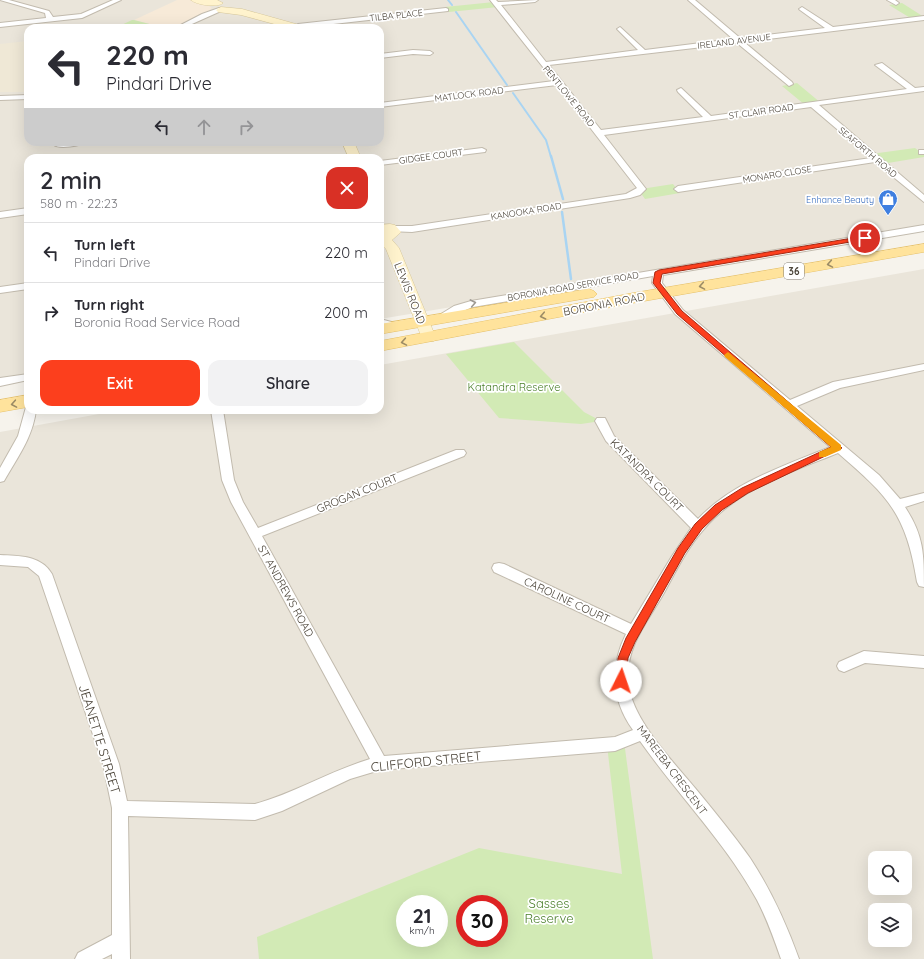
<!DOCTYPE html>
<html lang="en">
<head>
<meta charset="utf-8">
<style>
	body { margin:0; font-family:Quicksand,sans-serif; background:#f2f2f3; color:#2b2b33; height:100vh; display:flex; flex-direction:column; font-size:15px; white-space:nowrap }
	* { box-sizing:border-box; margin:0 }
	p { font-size:13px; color:#7c7c81 }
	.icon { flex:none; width:22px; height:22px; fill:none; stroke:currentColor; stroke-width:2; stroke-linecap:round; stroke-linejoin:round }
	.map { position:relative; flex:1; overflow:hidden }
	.details { position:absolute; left:24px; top:154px; width:360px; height:260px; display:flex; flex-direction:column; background:#fff; border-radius:12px; box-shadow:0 4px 16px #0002 }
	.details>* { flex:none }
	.top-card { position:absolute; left:24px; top:24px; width:360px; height:122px; border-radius:12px; box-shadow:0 4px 16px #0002; background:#fff; color:#2b2b33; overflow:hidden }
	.fabs { position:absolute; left:868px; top:851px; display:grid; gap:8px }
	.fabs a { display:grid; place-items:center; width:44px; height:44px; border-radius:8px; background:#fff; box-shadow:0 4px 16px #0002; font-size:20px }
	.speed { position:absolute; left:396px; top:895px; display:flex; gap:8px; font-size:20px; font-weight:700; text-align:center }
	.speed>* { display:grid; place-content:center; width:52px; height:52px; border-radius:50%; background:#fff; box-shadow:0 4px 16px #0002; line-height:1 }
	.speed small { font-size:10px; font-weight:400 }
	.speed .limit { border:6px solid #d22; background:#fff; color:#111 }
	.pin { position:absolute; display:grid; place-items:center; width:34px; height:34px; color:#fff; margin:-17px; border:2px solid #fff; border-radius:50%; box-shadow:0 1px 4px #0007 }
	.me { position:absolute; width:44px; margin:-22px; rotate:4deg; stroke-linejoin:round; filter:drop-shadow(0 0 3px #0008) }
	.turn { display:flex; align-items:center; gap:14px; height:84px; padding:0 16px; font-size:18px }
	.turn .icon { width:52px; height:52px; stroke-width:2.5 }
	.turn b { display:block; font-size:28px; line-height:34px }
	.lanes { display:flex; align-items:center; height:38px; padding:0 16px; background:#0003; justify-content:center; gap:20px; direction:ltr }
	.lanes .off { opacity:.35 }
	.round { display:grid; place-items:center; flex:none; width:42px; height:42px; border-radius:12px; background:#f2f2f3 }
	.head { display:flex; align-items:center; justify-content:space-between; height:68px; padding:0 16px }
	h1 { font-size:24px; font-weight:600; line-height:30px }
	.cta { display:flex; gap:8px; margin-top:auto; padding:8px 16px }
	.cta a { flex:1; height:46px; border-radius:12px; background:#fc3f1d; color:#fff; font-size:16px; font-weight:600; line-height:46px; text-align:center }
	.cta a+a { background:#f2f2f3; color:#2b2b33 }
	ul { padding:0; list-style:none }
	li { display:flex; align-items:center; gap:12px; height:60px; padding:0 16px; border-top:1px solid #e1e1e2 }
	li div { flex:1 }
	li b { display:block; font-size:15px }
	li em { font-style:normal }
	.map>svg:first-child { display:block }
	.residential { fill:#eae5da; fill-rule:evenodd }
	.commercial { fill:#f7ead8 }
	.education { fill:#efe8d6 }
	.green { fill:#d2eab5; fill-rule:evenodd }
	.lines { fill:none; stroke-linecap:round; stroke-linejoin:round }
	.stream-far1 { stroke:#a9d4f2; stroke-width:2 }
	.stream { stroke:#a9d4f2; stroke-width:2.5 }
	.street-casing { stroke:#c2bbae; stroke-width:2 }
	.secondary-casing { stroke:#d6c79b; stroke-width:1 }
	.primary-casing { stroke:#e6c16a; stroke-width:1 }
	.street { fill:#fff; fill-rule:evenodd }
	.secondary { fill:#fff3cd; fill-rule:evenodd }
	.primary { fill:#ffe39c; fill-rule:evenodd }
	.oneway { stroke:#9c8c66 }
	.oneway2 { stroke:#9c9892 }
	.route { fill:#fc3f1d; stroke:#a42913 }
	.slow { fill:#f59e0b }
	.labels { text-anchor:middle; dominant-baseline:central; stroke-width:3.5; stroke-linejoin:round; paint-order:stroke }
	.far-street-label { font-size:9px; fill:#4b4439; stroke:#fff }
	.far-shop-label { font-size:9px; fill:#366cbe; stroke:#fff; text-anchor:end }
	.shield { fill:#fff; stroke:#817c74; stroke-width:1 }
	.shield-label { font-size:10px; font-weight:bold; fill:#4b4439 }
	.street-label { font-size:11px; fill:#4b4439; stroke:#fff }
	.park-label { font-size:11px; fill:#4a7f2a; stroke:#fff }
	.near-street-label { font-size:13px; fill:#4b4439; stroke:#fff }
	.near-park-label { font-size:13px; fill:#4a7f2a; stroke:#fff }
</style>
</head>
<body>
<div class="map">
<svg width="924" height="959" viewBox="0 0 924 959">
	<rect width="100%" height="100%" fill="#f6f3ec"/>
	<path class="residential" d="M0 0H924V228L380 319V158H28V377L0 382ZM28 28H380V142H28Z
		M924 269V959H0V432L121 410H380V365ZM875 858H905V888H875ZM405 904H439V938H405ZM465 904H499V938H465ZM875 910H905V940H875Z"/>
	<path class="commercial" d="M177 0H195L203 2 212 8 204 15 178 28H165L134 20Z"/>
	<path class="education" d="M28 41V92H0V44Z"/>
	<path class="green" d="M494 2 498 7 449 12 445 7Z
		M902 3 924 17 912 19 889 5Z
		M132 20H134L165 28H115Z
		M797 83 821 103 805 105 782 86Z
		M915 148 924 155V157L882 164 871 154Z
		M673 184 680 193 645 199 640 192 641 189Z
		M514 342 584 412 601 421 581 424 499 418 446 354Z
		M624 741 653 959H259L257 937 479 848 622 874 607 745ZM405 904H439V938H405ZM465 904H499V938H465Z"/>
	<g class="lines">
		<path class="stream-far1" d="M448 0 452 5
			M456 12 507 85
			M513 93 546 140 551 157"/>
		<path class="stream" d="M551 156 563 199
			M562 212 571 279"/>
		<defs>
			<path id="street" d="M0 0H9L49 11 53 17 81 14 113 0H121L82 18 0 27V23L46 18 45 13Z
				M490 0H496L498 2 538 0 535 2 501 5 546 62 638 50 617 29 620 27 645 50 733 39 688 0H695L740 38 825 28 800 10 799 9 802 7 833 27 924 16V20L744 42 792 82 793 84 789 86 737 43 549 65 601 130 703 117 678 92 677 90 681 88 711 116 907 89 875 65 882 63 915 88 924 87V91L819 105 924 195V202L875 162 678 192 674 189 678 186 871 158 811 107 604 135 646 189 640 195 630 198 412 232 389 231 387 229 392 226H412L626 194 637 188 557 85 380 107V103L554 81Z
				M887 0H895L899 3 896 5Z
				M219 8 222 10 221 11 183 28H175L202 14Z
				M446 8 448 9V11L298 28 295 26 298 24Z
				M413 50 430 51 433 53 430 55 413 54 380 58V54Z
				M28 95V99L0 100V96Z
				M63 142H86C81 146 59 149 54 145Z
				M482 148 486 150 485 152 380 165V161Z
				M919 150H924V154H919Z
				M28 208V214L0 218V212Z
				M924 225V231L663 275 662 283 683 310 790 400 833 382 924 364V370L840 388 797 406 879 475 900 499 924 493V501L905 507C924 536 924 554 924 587L919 586 917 582C906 514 889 497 838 453 791 472 738 489 704 529 687 548 676 571 664 593 648 621 626 646 628 680 630 718 672 760 695 788 714 811 733 834 750 858 771 890 786 923 799 959H781C774 939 767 919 757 900 725 842 678 795 640 741L615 751 380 770 350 779 282 811 255 820 128 816 130 959H112V954L102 959H75L78 953 112 935V808L103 764 39 576 28 567 0 565V555C19 556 41 555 52 574L119 764 127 801 255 804C295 793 330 771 370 759L231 502 222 480 211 410H223L234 480 243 502 258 528 456 450H464L466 453 464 456 262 536 384 756 615 737 633 730C611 700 610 666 626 634L494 572 492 568 494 564 499 563 504 564 631 624 672 556 691 528 606 441 595 421 597 418H605L614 436 698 519C733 482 784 466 830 447L675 314 652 283 653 276 473 307C463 310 443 323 434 321L433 319 454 306 471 301Z
				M28 283V289L0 293V287Z
				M380 319 399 324 400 326 395 329 380 325Z
				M28 374V380L0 386V378Z
				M26 407H28V410H36C33 437 17 458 4 481L0 482V468L18 436Z
				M864 651 924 656V668L865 663 844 672 839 670 837 666 839 662Z"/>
			<path id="secondary" d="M191 0H217L223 3C218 8 196 5 191 0Z
				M221 7 242 9 303 26 305 28H289L241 15 218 12 216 10Z
				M342 142H354L361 158H349Z
				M390 224 395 225 401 232 392 240 399 248 436 338 434 341H424L422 338 386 249 380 243V225Z"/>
			<path id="primary" d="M924 244V252L633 303 380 351V341L633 293Z
				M589 289 594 291 597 294 594 297 380 334V324Z
				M28 395V407L0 412V400Z"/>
		</defs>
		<use href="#street" class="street-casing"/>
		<use href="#secondary" class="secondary-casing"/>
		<use href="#primary" class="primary-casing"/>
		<use href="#street" class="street"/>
		<use href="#secondary" class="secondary"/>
		<use href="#primary" class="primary"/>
	</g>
	<defs><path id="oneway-chevron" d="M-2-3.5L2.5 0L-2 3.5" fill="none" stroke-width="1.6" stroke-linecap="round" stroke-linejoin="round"/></defs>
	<g class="oneway">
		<use href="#oneway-chevron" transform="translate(830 264) rotate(170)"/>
		<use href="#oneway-chevron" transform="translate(702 286) rotate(170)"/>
		<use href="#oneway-chevron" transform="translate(543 316) rotate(168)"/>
		<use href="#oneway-chevron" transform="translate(404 342) rotate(170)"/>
		<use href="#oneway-chevron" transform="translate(14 404) rotate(170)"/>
	</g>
	<use class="oneway2" href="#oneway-chevron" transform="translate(473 303) rotate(-11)"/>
	<path class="route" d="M865 236H868V239L662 274 660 283 682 311 842 448 748 493 722 510 702 529 685 553 635 642 628 658 625 684H617L616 681 618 658 626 638 678 548 695 524 715 505 742 488 831 447 677 314 653 283 655 272 659 270Z"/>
	<path class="slow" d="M728 352 841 445V450L825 457H819V452L831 447 725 357 724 355Z"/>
	<defs>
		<symbol id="shop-pin" viewBox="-11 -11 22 30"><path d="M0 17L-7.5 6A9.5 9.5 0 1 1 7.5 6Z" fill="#3f7fe0" stroke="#fff"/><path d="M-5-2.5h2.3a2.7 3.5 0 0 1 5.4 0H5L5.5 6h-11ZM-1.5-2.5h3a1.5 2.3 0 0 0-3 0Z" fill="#fff"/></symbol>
	</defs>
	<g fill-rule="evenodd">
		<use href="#shop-pin" x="877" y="188" width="22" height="30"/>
	</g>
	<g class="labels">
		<g class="far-street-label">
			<text transform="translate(396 15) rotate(-6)">TILBA PLACE</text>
			<text transform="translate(734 41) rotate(-7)">IRELAND AVENUE</text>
			<text transform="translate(469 94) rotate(-7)">MATLOCK ROAD</text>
			<text transform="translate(569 96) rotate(51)">PENTLOWE ROAD</text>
			<text transform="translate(761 111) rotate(-8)">ST CLAIR ROAD</text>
			<text transform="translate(868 152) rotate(40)">SEAFORTH ROAD</text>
			<text transform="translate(431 156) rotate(-8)">GIDGEE COURT</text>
			<text transform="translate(777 174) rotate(-9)">MONARO CLOSE</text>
			<text transform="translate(526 211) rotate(-9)">KANOOKA ROAD</text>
			<text transform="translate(573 286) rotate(-10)">BORONIA ROAD SERVICE ROAD</text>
		</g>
		<g class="far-shop-label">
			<text x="874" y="199">Enhance Beauty</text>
		</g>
		<rect class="shield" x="784" y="263" width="20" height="16" rx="3"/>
		<g class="shield-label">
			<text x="794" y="271">36</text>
		</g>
		<g class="street-label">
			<text transform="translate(410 293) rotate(68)">LEWIS ROAD</text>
			<text transform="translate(604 304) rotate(-11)">BORONIA ROAD</text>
			<text transform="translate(647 475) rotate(45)">KATANDRA COURT</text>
			<text transform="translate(357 493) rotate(-22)">GROGAN COURT</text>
			<text transform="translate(286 591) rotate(61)">ST ANDREWS ROAD</text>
			<text transform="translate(567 600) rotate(25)">CAROLINE COURT</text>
			<text transform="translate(672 770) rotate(53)">MAREEBA CRESCENT</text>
		</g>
		<g class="park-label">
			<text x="514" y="387">Katandra Reserve</text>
		</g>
		<g class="near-street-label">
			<text transform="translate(100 739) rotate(73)">JEANETTE STREET</text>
			<text transform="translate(426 761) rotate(-6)">CLIFFORD STREET</text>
		</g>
		<g class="near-park-label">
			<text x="549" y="903">Sasses<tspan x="549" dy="15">Reserve</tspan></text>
		</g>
	</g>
</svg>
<div class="fabs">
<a><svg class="icon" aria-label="search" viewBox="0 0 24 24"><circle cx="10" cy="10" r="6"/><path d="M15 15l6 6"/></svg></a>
<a><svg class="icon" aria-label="layers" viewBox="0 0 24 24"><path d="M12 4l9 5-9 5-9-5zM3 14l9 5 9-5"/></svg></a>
</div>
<div class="speed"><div>21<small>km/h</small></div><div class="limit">30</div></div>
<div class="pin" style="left:865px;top:238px;background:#d93025"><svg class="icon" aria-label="arrive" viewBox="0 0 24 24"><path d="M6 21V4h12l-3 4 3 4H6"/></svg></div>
<svg class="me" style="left:621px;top:681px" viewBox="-20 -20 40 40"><circle r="19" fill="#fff"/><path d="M0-13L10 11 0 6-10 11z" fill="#fc3f1d"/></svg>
<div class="top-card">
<div class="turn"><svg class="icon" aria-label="left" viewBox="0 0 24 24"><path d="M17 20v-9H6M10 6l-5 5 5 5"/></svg><div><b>220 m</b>Pindari Drive</div></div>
<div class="lanes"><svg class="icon" aria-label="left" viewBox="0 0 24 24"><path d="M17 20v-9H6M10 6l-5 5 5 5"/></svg><svg class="icon off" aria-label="ahead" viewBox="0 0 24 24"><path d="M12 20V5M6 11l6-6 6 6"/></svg><svg class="icon off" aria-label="right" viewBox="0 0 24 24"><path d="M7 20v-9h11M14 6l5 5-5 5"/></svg></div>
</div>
<section class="details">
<div class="head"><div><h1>2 min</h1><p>580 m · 22:23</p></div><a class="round" style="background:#d93025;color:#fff"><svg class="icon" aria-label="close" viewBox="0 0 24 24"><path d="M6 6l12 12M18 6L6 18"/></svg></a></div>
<ul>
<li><svg class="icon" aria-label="left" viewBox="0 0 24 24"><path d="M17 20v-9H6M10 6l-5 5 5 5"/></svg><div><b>Turn left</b><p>Pindari Drive</p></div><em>220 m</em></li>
<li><svg class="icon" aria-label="right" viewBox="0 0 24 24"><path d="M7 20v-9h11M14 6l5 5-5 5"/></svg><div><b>Turn right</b><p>Boronia Road Service Road</p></div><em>200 m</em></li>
</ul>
<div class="cta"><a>Exit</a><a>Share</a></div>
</section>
</div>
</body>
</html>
